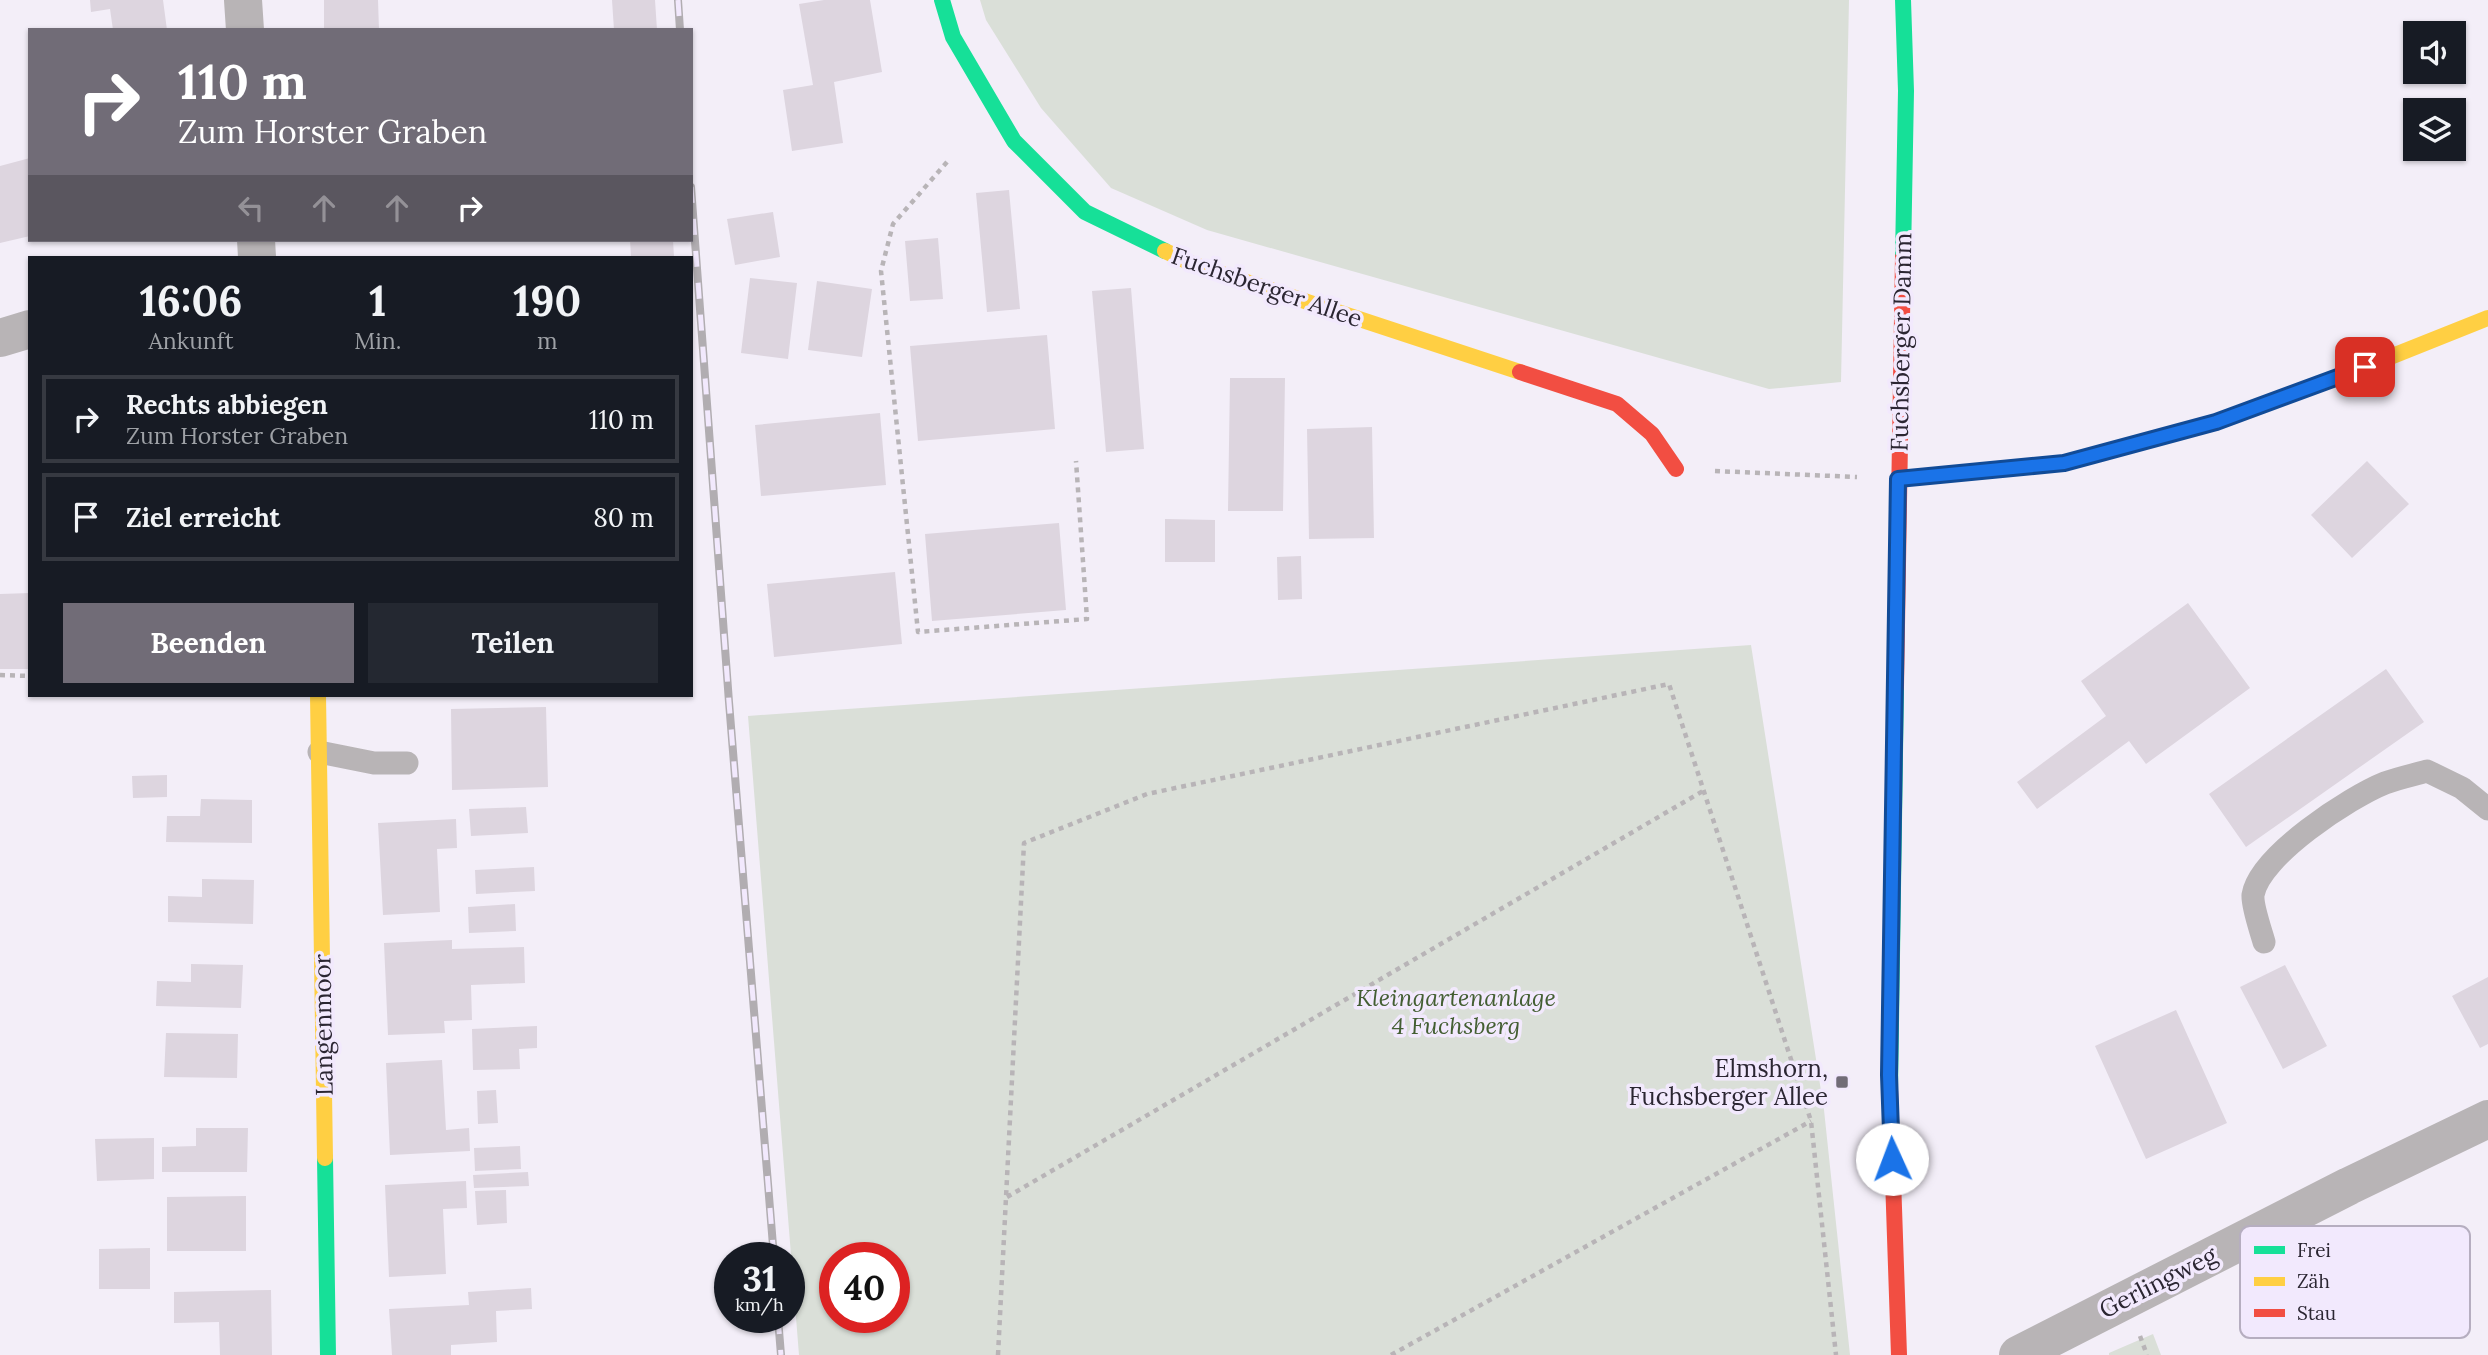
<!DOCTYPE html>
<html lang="de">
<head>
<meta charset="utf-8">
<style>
	body { margin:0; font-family:Lora,serif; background:#242831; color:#f1f3f6; height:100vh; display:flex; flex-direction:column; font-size:26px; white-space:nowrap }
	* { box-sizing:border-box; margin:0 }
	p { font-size:23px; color:#9ea1a6 }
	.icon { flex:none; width:38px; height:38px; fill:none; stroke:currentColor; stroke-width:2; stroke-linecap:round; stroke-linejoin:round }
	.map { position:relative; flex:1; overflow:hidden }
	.sheet { position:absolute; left:28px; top:256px; width:665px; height:441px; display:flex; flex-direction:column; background:#171b24; border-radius:0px; box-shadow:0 2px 5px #0004 }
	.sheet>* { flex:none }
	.banner { position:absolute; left:28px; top:28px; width:665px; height:214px; border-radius:0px; box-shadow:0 2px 5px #0004; background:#716c77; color:#fff; overflow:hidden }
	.controls { position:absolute; left:2403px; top:21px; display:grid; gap:14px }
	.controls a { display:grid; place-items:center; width:63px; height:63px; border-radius:0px; background:#171b24; box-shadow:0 2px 5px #0004; font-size:35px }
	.speed { position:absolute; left:714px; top:1242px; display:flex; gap:14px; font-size:35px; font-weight:700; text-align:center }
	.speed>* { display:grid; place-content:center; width:91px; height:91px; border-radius:50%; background:#171b24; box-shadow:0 2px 5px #0004; line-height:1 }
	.speed small { font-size:18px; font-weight:400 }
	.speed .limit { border:10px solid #d22; background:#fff; color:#111 }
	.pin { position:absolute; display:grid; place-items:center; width:60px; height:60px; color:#fff; margin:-30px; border-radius:14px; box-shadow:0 4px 10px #0006 }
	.me { position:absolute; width:77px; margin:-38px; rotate:358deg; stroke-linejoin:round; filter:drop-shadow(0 0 5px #0008) }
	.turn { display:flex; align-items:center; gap:24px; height:147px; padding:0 35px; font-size:32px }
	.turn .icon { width:91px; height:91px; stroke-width:2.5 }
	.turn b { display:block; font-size:49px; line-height:60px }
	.lanes { display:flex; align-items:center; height:66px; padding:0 35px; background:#0003; justify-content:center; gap:35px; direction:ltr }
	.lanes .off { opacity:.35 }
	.eta { display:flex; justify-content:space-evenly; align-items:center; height:119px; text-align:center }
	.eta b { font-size:42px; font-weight:700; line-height:49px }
	.primary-button { display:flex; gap:14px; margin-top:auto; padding:14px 35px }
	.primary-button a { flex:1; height:80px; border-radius:0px; background:#716c77; color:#fff; font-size:28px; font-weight:700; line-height:80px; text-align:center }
	.primary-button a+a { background:#242831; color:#f1f3f6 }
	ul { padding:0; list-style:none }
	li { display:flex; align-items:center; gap:21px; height:88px; margin:0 14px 10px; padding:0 21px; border:4px solid #363941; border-radius:0px }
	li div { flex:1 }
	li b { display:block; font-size:26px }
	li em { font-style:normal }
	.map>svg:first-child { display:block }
	.green { fill:#dadfd8; fill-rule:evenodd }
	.building { fill:#ddd5df }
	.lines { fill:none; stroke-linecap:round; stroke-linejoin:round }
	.path { stroke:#b8b4b7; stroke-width:4.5; stroke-dasharray:5 5; stroke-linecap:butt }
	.lane { stroke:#b8b4b6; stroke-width:23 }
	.street { stroke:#b8b4b6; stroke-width:38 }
	.fast { stroke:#16e098; stroke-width:16 }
	.slow { stroke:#ffcf43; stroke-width:16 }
	.jam { stroke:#f24e42; stroke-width:16 }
	.rail-casing { stroke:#b1adb1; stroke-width:8 }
	.rail { stroke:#f2e9fd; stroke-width:5; stroke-dasharray:16; stroke-linecap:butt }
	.route-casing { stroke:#114b97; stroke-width:18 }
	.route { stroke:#1a73e8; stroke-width:12 }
	.poi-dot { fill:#716c77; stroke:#f2e9fd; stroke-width:2.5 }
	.labels { text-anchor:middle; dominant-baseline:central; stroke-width:7; stroke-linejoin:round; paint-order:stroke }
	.street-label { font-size:24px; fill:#2b2632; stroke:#f2e9fd }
	.park-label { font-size:24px; font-style:italic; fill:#435e32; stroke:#f2e9fd }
	.poi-label { font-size:24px; fill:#2b2632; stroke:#f2e9fd; text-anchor:end }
	.key { fill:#f2e9fd; stroke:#b6aec0; stroke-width:2 }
	.key-label { font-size:19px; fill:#2b2632 }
</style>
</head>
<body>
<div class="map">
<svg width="2488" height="1355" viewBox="0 0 2488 1355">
	<rect width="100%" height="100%" fill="#f3eef8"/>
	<path class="green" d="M980 0H1849L1841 382 1769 389 1207 230 1111 188 1041 108 986 20Z
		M1751 645 1824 1110 1850 1355H799L748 716ZM835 1258H894V1318H835Z
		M2153 1334 2161 1355H2109V1353Z"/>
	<path class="building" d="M90 0H163L167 30H113L110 9 91 12Z
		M324 0H378L379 30H324Z
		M612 0H655L657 30H614Z
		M824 0H870L882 72 834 82 843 143 792 151 783 90 813 85 799 4Z
		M30 158V236L0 243V166Z
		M1009 190 1020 309 987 312 976 193Z
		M773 212 780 257 735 265 727 219Z
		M938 238 943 299 910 301 905 241Z
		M630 240H673L674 257H631Z
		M750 278 797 283 788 359 741 353Z
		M817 281 872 289 862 357 808 350Z
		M1131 288 1144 449 1106 452 1092 291Z
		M1047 335 1055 429 918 441 910 346Z
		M1230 378H1285L1283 511H1228Z
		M880 413 886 485 761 496 755 425Z
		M1372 427 1374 538 1309 539 1307 429Z
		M2367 461 2409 504 2352 558 2311 515Z
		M1165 519 1215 520V562H1165Z
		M1059 523 1066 610 932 621 925 534Z
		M1301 556 1302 599 1278 600 1277 557Z
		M895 572 902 644 774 657 767 584Z
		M30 593V669H0V594Z
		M2188 603 2250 688 2146 764 2129 741 2037 809 2017 782 2106 716 2081 681Z
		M2386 669 2424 722 2246 847 2209 794Z
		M546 707 548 787 452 790 451 709Z
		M167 775V797L133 798 132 776Z
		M201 799 252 800V843L166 842 167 816H200Z
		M526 807 528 833 471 836 469 809Z
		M456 819 457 848 437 849 440 912 383 915 378 823Z
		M534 867 535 891 476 894 475 870Z
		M202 879 254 880 253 924 168 922V896L202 897Z
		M515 904 516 931 469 933 468 907Z
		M452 940V949L524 947 525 983 471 985 472 1020 444 1021 445 1033 388 1035 384 943Z
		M191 964 243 965 241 1008 156 1006 157 981 191 982Z
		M2285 965 2327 1046 2283 1069 2240 987Z
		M2488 977V1044L2480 1048 2452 996Z
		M2176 1010 2227 1123 2146 1159 2095 1046Z
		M537 1026V1048L519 1049 520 1069 473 1070 472 1029Z
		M166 1033 238 1034 237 1078 164 1077Z
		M442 1060 446 1130 469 1128 470 1151 390 1155 386 1063Z
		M496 1090 498 1123 478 1124 477 1091Z
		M196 1128H248L247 1172H162V1147L196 1146Z
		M154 1138V1179L97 1181 95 1139Z
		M520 1146 521 1169 475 1171 474 1148Z
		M528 1172 529 1186 474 1188 473 1175Z
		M466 1181 467 1208 443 1209 446 1274 389 1277 385 1185Z
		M506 1190 507 1223 477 1225 475 1191Z
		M246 1196V1251H167V1197Z
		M150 1248V1289H99V1249Z
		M531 1288 532 1309 496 1311 497 1342 451 1345V1355H392L389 1309 469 1305 468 1292Z
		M271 1290 272 1355H220L219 1322 174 1323V1292Z"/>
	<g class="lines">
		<path class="path" d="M947 162 893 224 881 271 918 632 1087 619 1076 461
			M1715 471 1857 477
			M0 675 30 676
			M1007 1197 1703 791
			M2140 1336 2147 1355
			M998 1355 1024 843 1147 794 1669 684 1811 1121 1836 1355
			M1391 1355 1811 1121"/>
		<path class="lane" d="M319 752 374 763H407
			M2264 942C2261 931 2252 906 2253 895 2259 856 2350 797 2385 783 2398 778 2413 775 2427 771L2462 788 2488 809"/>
		<path class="street" d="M243 0 245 30
			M256 240 257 257
			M0 338 30 329
			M2018 1355 2349 1186 2488 1119"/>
		<path class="fast" d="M942 0 953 37 1014 141 1085 212 1165 251
			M1903 0 1906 91 1903 257
			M1898 479 2064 463 2216 422 2355 371
			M1890 1090 1896 687
			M325 1158 328 1355"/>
		<path class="slow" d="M1165 251 1195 265 1520 372
			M2355 371 2488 318
			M318 695 325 1158"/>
		<path class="jam" d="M1520 372 1617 404 1652 434 1676 469
			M1896 687 1903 257
			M1890 1090 1899 1355"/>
		<defs>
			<path id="rail" d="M678 0 680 30
				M691 187 729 702 774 1258
				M778 1318 781 1355"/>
		</defs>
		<use href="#rail" class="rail-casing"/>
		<use href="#rail" class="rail"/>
	</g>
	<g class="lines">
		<defs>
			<path id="route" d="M1892 1159 1889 1075 1898 479 2064 463 2216 422 2365 367"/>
		</defs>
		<use href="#route" class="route-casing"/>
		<use href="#route" class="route"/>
	</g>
	<rect class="poi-dot" x="1835" y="1075" width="14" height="14" rx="3.5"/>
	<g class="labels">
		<g class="street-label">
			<text transform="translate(1267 287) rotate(19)">Fuchsberger Allee</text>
			<text transform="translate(1901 342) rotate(-89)">Fuchsberger Damm</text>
			<text transform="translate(323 1025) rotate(-91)">Langenmoor</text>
			<text transform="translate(2158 1282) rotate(-27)">Gerlingweg</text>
		</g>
		<g class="park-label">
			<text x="1456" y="997">Kleingartenanlage<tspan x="1456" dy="28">4 Fuchsberg</tspan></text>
		</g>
		<g class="poi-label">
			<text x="1828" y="1068">Elmshorn,<tspan x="1828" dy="28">Fuchsberger Allee</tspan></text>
		</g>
	</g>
	<rect x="2240" y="1226" width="230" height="112" rx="10" class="key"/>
	<rect x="2254" y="1246" width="31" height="8" fill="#16e098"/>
	<rect x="2254" y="1277" width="31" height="9" fill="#ffcf43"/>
	<rect x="2254" y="1309" width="31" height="8" fill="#f24e42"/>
	<g class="key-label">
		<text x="2297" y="1257">Frei</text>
		<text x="2297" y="1288">Zäh</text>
		<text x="2297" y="1320">Stau</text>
	</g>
</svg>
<div class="controls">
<a><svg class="icon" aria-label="sound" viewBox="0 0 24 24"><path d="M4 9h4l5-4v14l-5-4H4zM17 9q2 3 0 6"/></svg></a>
<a><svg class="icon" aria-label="layers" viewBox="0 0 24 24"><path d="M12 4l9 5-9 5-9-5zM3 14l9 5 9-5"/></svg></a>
</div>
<div class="speed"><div>31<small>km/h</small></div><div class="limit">40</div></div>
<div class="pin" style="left:2365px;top:367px;background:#d93025"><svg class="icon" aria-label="arrive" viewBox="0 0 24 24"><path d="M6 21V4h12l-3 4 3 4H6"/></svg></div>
<svg class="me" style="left:1892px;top:1159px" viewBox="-20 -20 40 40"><circle r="19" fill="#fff"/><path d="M0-13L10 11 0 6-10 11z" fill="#1a73e8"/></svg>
<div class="banner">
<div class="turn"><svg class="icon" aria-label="right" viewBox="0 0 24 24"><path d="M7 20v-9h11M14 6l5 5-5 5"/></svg><div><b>110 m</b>Zum Horster Graben</div></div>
<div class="lanes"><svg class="icon off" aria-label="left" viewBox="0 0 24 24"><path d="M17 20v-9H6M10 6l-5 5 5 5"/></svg><svg class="icon off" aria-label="ahead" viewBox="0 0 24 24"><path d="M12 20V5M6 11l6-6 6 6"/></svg><svg class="icon off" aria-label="ahead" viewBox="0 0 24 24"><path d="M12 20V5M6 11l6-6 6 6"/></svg><svg class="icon" aria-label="right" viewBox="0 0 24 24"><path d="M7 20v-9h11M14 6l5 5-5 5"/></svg></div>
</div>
<section class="sheet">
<div class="eta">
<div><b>16:06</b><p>Ankunft</p></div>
<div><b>1</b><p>Min.</p></div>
<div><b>190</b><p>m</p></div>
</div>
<ul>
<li><svg class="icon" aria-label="right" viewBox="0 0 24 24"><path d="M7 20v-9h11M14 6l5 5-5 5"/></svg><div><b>Rechts abbiegen</b><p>Zum Horster Graben</p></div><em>110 m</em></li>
<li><svg class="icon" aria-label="arrive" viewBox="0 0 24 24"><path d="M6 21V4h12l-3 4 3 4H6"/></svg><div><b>Ziel erreicht</b></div><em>80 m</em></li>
</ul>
<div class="primary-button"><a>Beenden</a><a>Teilen</a></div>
</section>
</div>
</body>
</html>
